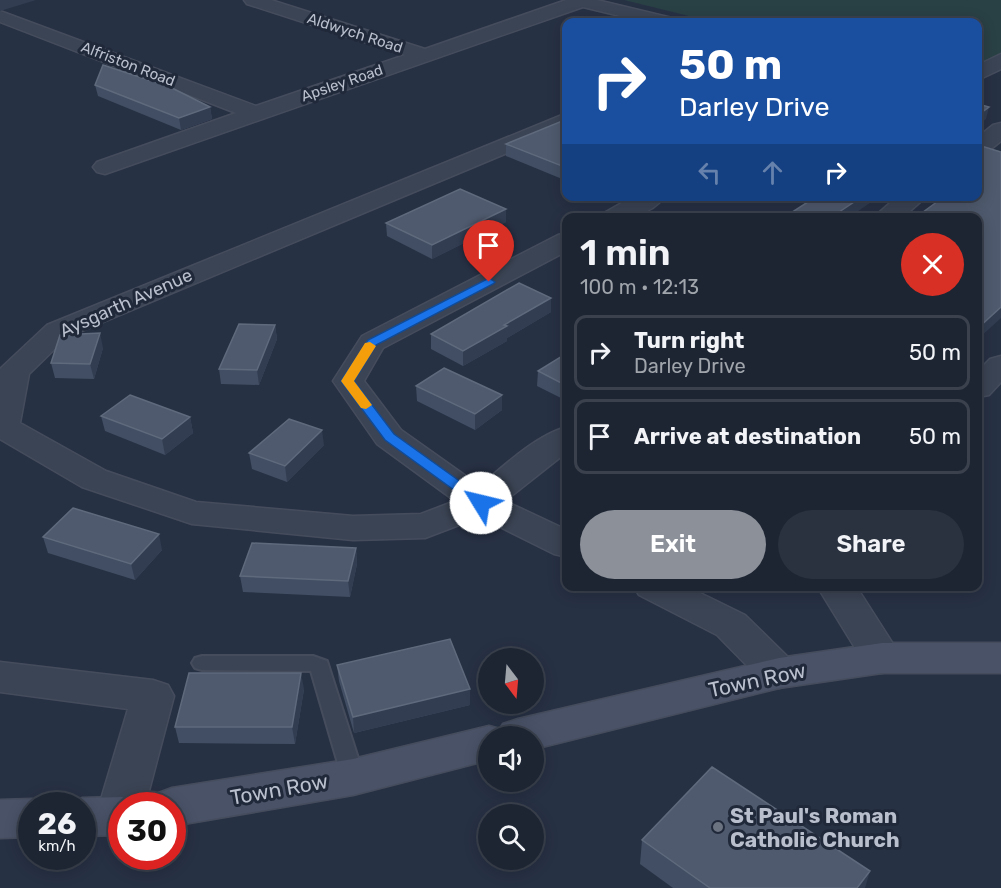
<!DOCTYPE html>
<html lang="en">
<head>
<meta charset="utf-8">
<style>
	body { margin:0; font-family:Rubik,sans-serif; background:#2a313f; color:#f1f3f6; height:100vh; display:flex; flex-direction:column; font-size:22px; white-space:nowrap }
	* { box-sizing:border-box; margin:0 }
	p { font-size:20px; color:#a0a5ac }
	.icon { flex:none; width:33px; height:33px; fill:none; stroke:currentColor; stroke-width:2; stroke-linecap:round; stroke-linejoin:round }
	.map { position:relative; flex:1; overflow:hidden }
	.drawer { position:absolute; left:562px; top:213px; width:420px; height:378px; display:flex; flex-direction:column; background:#1d2533; border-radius:12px; box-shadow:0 3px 15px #0003,0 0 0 2px #3b424e }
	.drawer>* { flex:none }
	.banner { position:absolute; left:562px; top:18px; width:420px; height:183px; border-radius:12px; box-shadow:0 3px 15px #0003,0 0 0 2px #3b424e; background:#1a4fa0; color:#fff; overflow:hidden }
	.needle { width:39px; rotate:164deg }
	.controls { position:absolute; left:478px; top:648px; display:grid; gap:12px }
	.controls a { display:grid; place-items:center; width:66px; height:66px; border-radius:50%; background:#1d2533; box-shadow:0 3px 15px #0003,0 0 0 2px #3b424e; font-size:30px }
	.speed { position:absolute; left:18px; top:792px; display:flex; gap:12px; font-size:30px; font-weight:700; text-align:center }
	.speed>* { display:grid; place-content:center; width:78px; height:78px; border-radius:50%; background:#1d2533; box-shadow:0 3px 15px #0003,0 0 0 2px #3b424e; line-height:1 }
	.speed small { font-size:15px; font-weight:400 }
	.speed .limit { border:9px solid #d22; background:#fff; color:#111 }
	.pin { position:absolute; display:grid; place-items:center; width:51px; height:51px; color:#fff; margin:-62px -26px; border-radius:50% 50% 50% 0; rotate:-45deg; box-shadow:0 0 6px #0007 }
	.pin .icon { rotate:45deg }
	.me { position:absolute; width:66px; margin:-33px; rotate:306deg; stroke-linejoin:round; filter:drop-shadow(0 0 4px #0008) }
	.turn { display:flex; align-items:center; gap:21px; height:126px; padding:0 18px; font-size:27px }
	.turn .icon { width:78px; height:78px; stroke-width:2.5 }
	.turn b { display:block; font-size:42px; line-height:51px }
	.lanes { display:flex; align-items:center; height:57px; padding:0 18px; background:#0003; justify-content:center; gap:30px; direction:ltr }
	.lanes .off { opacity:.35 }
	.round { display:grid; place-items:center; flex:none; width:63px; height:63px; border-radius:32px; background:#2a313f }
	.head { display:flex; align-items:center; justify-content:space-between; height:102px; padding:0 18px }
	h1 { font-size:36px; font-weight:600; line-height:45px }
	.cta { display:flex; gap:12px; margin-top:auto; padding:12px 18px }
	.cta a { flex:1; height:69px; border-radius:36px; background:#8c9099; color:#fff; font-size:24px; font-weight:600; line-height:69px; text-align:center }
	.cta a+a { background:#2a313f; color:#f1f3f6 }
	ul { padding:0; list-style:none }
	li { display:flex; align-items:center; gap:18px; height:75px; margin:0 12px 9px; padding:0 6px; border:3px solid #3b424e; border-radius:12px }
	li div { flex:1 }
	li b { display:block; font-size:22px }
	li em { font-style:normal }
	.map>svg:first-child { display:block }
	.green { fill:#294045 }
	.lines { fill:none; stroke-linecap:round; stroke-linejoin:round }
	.lane-casing { stroke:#454d5d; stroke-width:4 }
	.street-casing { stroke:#454d5d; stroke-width:3 }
	.secondary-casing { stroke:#454d5d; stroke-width:3 }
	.lane { fill:#3b4454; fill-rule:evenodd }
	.street { fill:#3b4454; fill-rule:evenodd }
	.secondary { fill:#495267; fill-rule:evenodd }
	.wall { fill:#424e63 }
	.shaded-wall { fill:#323d52 }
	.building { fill:#4f5a6e; stroke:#5f6a7d; stroke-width:1.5 }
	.route { fill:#1a73e8; stroke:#114b97; stroke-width:1.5 }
	.slow { fill:#f59e0b }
	.worship-dot { fill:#6b7280; stroke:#202939; stroke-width:2 }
	.labels { text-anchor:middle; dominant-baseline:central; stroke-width:6; stroke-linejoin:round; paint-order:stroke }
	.far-street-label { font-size:15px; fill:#b9bfcd; stroke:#202939 }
	.street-label { font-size:18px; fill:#b9bfcd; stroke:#202939 }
	.near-street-label { font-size:21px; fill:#b9bfcd; stroke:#202939 }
	.near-poi-label { font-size:21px; font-weight:bold; fill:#b9bfcd; stroke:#202939; text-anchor:start }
</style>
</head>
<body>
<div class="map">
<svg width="1001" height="888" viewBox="0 0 1001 888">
	<rect width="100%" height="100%" fill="#273144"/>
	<path class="green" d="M624 0H1001V56L978 66V22H713Z"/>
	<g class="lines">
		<defs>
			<path id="lane" d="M202 656H313L327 661 364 777 361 783 353 786 345 783 342 777 311 671 202 670 195 668 192 663 195 658Z"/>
			<path id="street" d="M244 0H271L425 49 566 0H597L672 18 674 22H645L583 7 105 174 97 172 93 167 97 162 236 113 0 22V11L256 106 405 55 247 4Z
				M1001 54V69L978 80V65Z
				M567 113V128L67 337 29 374 20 423 106 471 196 502 353 516 421 514 455 501 377 444 333 381 362 336 558 235 567 233V251L383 348 364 381 401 430 480 486C503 466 538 434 567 427V452L505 501 567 530V557L554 554 480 517 425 538 353 540 192 524 82 487 0 439V369L47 325Z
				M1001 123V141L986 153 978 155V137L993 125Z
				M634 196H665C651 217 623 218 601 218L604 213Z
				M898 196H927L902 218H873Z
				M1001 356V382L989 395 978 397V371L990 359Z
				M633 586H686L745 615 793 662 799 673 793 684 779 688 765 684 717 635 639 595Z
				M817 586H856L902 658 896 669 882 673 868 669Z
				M0 662 153 680 168 685 174 696 145 806H122V825L106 819 99 806 128 709 0 692Z"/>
			<path id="secondary" d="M882 643H1001V673H882L779 688 534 749V736H489V760L353 795 172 826V806H150L156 794 172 788 353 759 489 726 500 729 503 724 518 719 779 658Z
				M122 797 138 802 140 806H122V835L82 836V806H65L82 798Z
				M32 799 49 806H32V837L0 838V800Z"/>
		</defs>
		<use href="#lane" class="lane-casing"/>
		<use href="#street" class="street-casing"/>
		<use href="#secondary" class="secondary-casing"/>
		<use href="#lane" class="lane"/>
		<use href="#street" class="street"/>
		<use href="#secondary" class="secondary"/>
	</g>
	<path class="wall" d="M95 85 210 107 212 119 181 130 98 96Z
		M567 119V181L506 156V144Z
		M506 209V222L432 259 387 236 386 223Z
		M551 298V312L507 338V341L463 366 431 349V334Z
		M275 325 277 339 259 385 221 384 219 369Z
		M103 348 94 379 55 378 51 363Z
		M567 353V401L537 386 538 371Z
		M416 386 502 410 475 430 417 401Z
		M101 416 190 417 193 433 165 455 105 431Z
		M324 445 287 482 252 469 249 453Z
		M43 537 162 550 135 580 48 553Z
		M356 548 357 564 350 597 243 592 240 576Z
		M337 665 470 689V705L354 733 339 681Z
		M304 689 295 744 179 743 175 727Z
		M642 840 865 888H673L640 864Z"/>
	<path class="shaded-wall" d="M0 0H36L0 11Z
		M210 107 212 119 181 130 179 118Z
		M989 107 986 119 978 125V115Z
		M863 196H880L848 218H830Z
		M506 209V222L432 259V245Z
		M551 298V312L507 338V341L463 366V351L504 325Z
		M1001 307V318L978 339V328Z
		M275 325 277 339 259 385 257 370Z
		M100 333 103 348 94 379 90 364Z
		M502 395V410L475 430V414Z
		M190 417 193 433 165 455 162 439Z
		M322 430 324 445 287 482 285 466Z
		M159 534 162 550 135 580 131 564Z
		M356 548 357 564 350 597 348 581Z
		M301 673 304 689 295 744 292 727Z
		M470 689V705L354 733 353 717Z
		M870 871 865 888H857Z"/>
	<path class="building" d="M103 65 170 87 210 107 179 118 95 85Z
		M978 104 989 107 978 115Z
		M567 119V168L506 144Z
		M978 145 1001 152V307L978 328V218H915L945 196H978Z
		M460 189 506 209 432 245 386 223Z
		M817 196H863L830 218H783Z
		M519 283 551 298 504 325 507 326 463 351 431 334Z
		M239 324 275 325 257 370 219 369Z
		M100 333 90 364 51 363 60 335Z
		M567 353V386L538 371Z
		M444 368 502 395 475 414 416 386Z
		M130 395 190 417 162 439 101 416Z
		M289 419 322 430 285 466 249 453Z
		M73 508 159 534 131 564 43 537Z
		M252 543 356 548 348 581 240 576Z
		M450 639 470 689 353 717 337 665Z
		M189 673H301L292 727H175Z
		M712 767 870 871 857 888H710L642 840Z"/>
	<path class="route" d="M489 278 495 282 493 284 376 345 354 381 394 434 486 500 488 503 486 506H476L385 440 341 381 368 340Z"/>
	<path class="slow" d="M370 342 376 346 354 381 372 405 366 409 361 408 341 381 365 343Z"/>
	<circle class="worship-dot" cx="718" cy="827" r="6"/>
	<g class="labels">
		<g class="far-street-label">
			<text transform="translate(355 33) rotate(18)">Aldwych Road</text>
			<text transform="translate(128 64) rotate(21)">Alfriston Road</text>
			<text transform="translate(342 83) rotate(-19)">Apsley Road</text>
		</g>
		<g class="street-label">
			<text transform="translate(126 303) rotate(-24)">Aysgarth Avenue</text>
		</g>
		<g class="near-street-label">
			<text transform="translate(757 680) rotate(-12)">Town Row</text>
			<text transform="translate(279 789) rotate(-10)">Town Row</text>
		</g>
		<g class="near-poi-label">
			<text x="730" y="815">St Paul's Roman<tspan x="730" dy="24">Catholic Church</tspan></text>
		</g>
	</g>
</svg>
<div class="controls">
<a><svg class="needle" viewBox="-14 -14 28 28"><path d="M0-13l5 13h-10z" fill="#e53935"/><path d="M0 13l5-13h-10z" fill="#a0a5ac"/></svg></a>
<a><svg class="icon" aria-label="sound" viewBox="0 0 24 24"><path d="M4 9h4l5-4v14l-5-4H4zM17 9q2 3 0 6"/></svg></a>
<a><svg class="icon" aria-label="search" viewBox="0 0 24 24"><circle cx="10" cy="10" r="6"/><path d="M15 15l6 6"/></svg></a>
</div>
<div class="speed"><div>26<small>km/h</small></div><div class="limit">30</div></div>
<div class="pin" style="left:489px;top:282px;background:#d93025"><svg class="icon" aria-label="arrive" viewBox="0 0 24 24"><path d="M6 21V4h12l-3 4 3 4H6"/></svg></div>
<svg class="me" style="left:481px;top:503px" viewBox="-20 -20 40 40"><circle r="19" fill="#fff"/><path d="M0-13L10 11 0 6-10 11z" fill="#1a73e8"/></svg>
<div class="banner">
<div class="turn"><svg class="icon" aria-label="right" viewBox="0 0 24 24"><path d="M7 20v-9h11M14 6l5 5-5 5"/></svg><div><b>50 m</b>Darley Drive</div></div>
<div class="lanes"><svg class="icon off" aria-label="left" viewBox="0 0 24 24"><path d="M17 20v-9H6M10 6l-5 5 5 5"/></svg><svg class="icon off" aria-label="ahead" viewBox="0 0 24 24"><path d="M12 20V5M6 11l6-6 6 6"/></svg><svg class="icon" aria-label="right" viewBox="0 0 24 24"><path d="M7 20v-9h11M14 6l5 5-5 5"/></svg></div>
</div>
<section class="drawer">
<div class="head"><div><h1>1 min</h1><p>100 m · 12:13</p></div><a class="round" style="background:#d93025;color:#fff"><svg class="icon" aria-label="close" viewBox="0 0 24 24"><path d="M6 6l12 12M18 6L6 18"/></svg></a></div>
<ul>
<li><svg class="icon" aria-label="right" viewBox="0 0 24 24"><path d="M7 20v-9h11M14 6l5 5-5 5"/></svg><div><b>Turn right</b><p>Darley Drive</p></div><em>50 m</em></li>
<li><svg class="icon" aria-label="arrive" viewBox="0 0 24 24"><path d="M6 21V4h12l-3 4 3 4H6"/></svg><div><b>Arrive at destination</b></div><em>50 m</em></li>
</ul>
<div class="cta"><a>Exit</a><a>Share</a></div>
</section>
</div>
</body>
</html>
